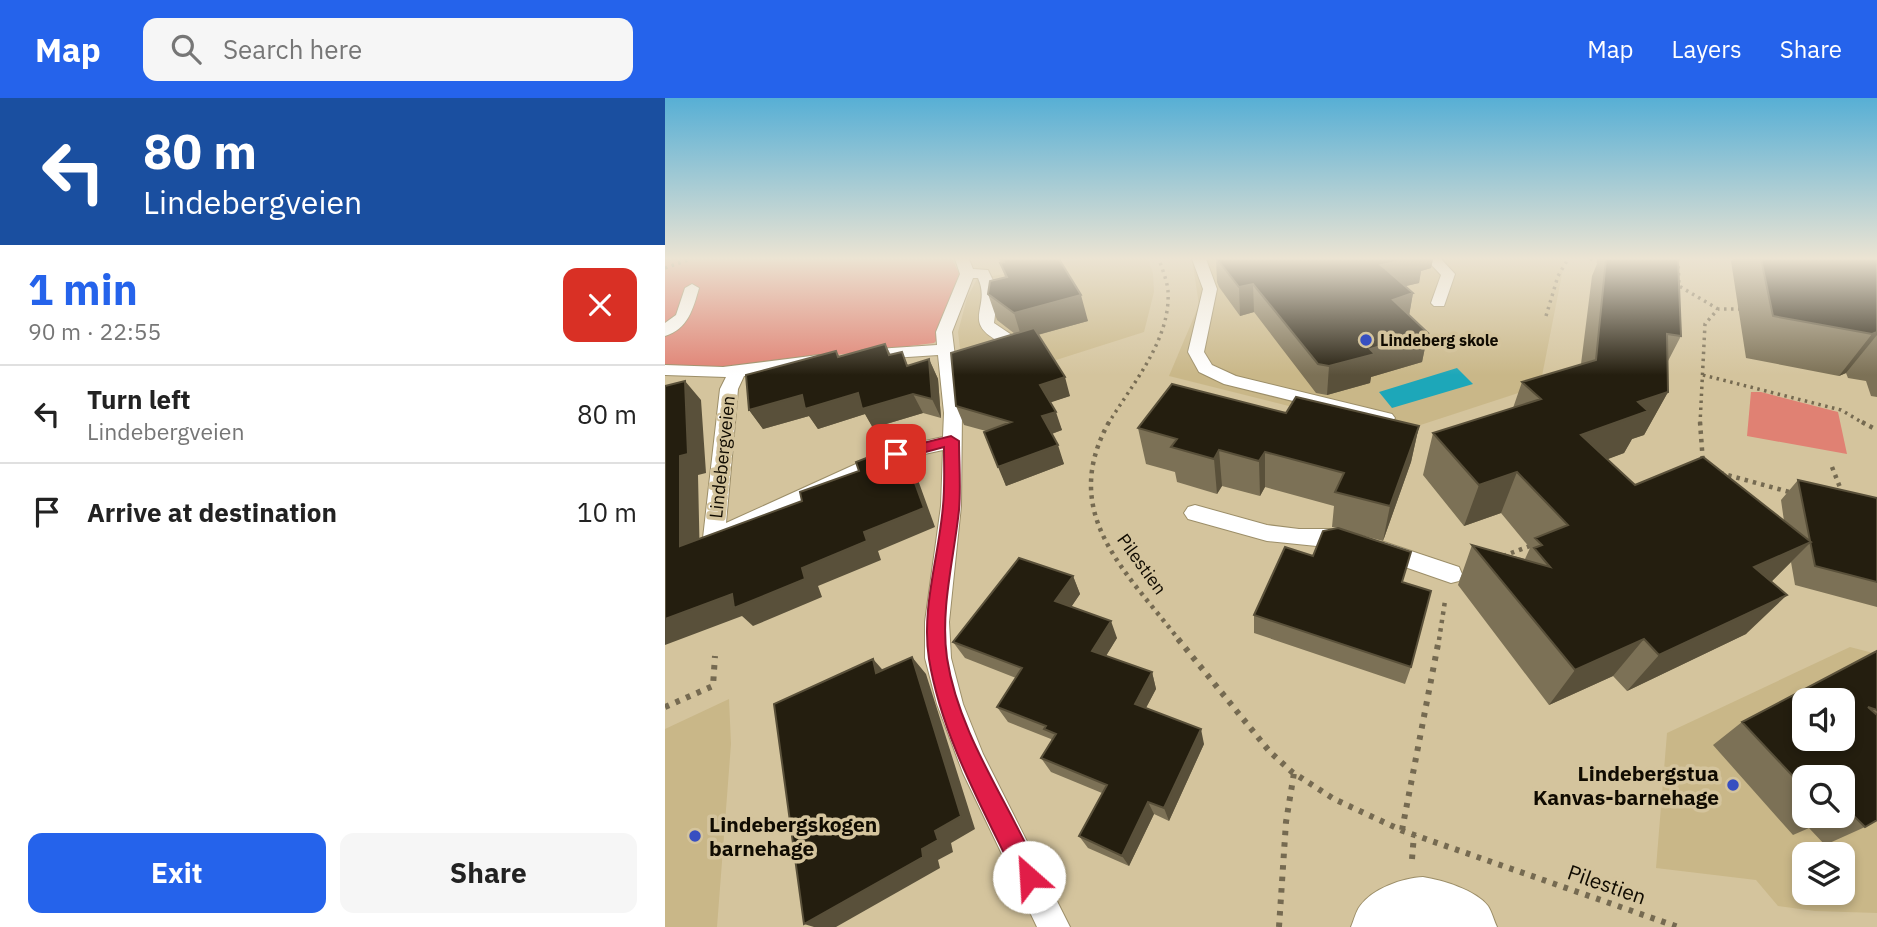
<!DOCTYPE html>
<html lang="en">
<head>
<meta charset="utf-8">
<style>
	body { margin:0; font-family:"IBM Plex Sans",sans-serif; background:#f6f6f6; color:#222; height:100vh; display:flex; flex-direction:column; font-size:26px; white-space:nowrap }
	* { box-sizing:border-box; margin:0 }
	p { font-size:23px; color:#767676 }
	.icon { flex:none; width:38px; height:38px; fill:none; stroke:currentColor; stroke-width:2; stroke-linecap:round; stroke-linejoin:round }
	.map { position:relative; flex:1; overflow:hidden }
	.details { display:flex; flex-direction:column; background:#fff; width:665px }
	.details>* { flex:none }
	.banner { background:#1a4fa0; color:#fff; overflow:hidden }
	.controls { position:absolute; left:1127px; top:590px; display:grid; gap:14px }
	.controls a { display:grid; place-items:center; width:63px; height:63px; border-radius:14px; background:#fff; box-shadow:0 4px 10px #0003; font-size:35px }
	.pin { position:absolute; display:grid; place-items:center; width:60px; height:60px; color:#fff; margin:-30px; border-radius:14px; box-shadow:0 4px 10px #0006 }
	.me { position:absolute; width:77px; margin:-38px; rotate:334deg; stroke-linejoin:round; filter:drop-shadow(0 0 5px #0008) }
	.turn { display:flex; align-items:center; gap:24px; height:147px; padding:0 28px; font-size:32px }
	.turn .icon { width:91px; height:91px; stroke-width:2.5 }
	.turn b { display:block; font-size:49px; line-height:60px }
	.round { display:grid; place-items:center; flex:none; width:74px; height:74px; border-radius:14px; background:#f6f6f6 }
	.headline { display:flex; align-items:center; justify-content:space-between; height:119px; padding:0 28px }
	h1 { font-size:42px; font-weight:700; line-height:52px; color:#2563eb }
	.button { display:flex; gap:14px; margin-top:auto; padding:14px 28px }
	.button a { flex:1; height:80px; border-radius:14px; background:#2563eb; color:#fff; font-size:28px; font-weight:700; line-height:80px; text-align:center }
	.button a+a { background:#f6f6f6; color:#222 }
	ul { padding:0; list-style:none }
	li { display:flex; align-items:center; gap:21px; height:98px; padding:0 28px; border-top:2px solid #e0e0e0 }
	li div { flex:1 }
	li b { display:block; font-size:26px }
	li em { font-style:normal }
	header { display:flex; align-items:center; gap:42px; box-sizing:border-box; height:98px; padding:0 35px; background:#2563eb; color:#fff }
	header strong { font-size:33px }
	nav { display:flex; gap:38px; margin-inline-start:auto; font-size:24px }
	.search { width:490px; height:63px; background:#f6f6f6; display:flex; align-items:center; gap:18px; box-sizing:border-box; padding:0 24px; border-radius:14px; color:#767676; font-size:26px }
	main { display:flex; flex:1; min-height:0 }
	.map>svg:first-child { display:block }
	.built { fill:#c9b788; fill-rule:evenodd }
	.green { fill:#e08173 }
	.water { fill:#1da7b9 }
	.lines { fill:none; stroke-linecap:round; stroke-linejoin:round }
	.lane-casing { stroke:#9c8e68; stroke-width:2 }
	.street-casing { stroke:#9c8e68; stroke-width:2 }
	.path-far2 { stroke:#756a51; stroke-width:3.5; stroke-dasharray:2.5 4.5; stroke-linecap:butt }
	.path-far1 { stroke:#756a51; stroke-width:4.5; stroke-dasharray:3.5 5; stroke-linecap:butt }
	.path { stroke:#756a51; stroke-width:6; stroke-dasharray:4.5 7; stroke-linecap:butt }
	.lane { fill:#fff; fill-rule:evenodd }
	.street { fill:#fff; fill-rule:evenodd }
	.wall { fill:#7c7156; fill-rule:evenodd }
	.shaded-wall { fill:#59503a }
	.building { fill:#241e0f; stroke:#59503a; stroke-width:2; fill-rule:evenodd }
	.route { fill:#e11d48; stroke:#92132f; stroke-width:2 }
	.poi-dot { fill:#374fc1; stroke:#d4c49d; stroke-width:2.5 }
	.labels { text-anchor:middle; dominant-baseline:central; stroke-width:7; stroke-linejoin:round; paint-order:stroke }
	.far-poi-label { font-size:16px; font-weight:bold; fill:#100b01; stroke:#d4c49d; text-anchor:start }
	.street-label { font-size:18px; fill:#100b01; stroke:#d4c49d }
	.near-poi-label { font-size:21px; font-weight:bold; fill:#100b01; stroke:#d4c49d; text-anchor:end }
	.near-street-label { font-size:21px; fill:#100b01; stroke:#d4c49d }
</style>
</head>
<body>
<header>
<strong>Map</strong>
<div class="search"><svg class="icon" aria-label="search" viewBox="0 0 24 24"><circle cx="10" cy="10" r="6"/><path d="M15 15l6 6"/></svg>Search here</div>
<nav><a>Map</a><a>Layers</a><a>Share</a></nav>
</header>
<main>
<section class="details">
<div class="banner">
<div class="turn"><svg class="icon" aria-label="left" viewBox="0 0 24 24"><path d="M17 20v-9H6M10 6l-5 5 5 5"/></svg><div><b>80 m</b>Lindebergveien</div></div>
</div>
<div class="headline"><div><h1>1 min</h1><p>90 m · 22:55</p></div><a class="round" style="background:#d93025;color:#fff"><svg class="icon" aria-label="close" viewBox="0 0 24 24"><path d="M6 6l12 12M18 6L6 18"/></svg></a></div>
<ul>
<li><svg class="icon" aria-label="left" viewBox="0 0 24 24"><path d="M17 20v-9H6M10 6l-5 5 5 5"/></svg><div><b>Turn left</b><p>Lindebergveien</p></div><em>80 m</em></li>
<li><svg class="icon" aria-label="arrive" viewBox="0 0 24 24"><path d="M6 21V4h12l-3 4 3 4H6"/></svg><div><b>Arrive at destination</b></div><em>10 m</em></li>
</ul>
<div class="button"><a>Exit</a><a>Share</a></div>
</section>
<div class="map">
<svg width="1212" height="829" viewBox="0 0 1212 829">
	<rect width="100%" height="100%" fill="#d4c49d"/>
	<path class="built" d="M418 161H483L488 175 489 194 479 234 300 291 293 234 302 200 312 181Z
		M527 161H900L875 288 731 335 504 278 534 207Z
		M1185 549 1212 556V815L1150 813 1113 808 1091 782 991 770 1002 635ZM1139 602H1178V640H1139ZM1139 679H1178V718H1139ZM1139 756H1178V794H1139Z
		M64 601 66 646 52 829H0V631Z"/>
	<path class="green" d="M0 161H287L294 175 274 240 269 245 64 270 9 269 0 266Z
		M1086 294H1096L1173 314 1182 356 1082 338Z"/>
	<path class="water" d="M792 270 808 286 727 310 714 294Z"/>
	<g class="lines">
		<defs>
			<path id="lane" d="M290 161H304L308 171 323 172 333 193 329 225 360 246 358 249C349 252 344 249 337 245 294 224 327 210 313 180H308L287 234 297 315 296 408 284 524 286 560 298 606 318 656 405 829H372L298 675 272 606 260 560V524L276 408 278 352 236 361 49 448 41 446 38 440 55 291 61 279 0 277V267L58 269 154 257 162 262 154 267 79 278 73 291 61 425 224 351 278 339 279 315 273 257 197 262 189 257 197 252 272 247 271 234 295 176Z
				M527 161H541L552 191 539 254 547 267 571 278 727 316 730 320 727 324 721 326 559 286 534 274 523 254 538 191Z
				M761 161H776L790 176 779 208H769L766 205 776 177Z
				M27 186 34 190C28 211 23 231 0 238V225L11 217 20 190Z
				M530 407 602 427 634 431H668L689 436 692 442 689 448 681 451 602 443 523 421 519 415 523 409Z
				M719 444 794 469 797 476 794 483 786 485 711 459 708 453 711 447Z"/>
			<path id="street" d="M758 779C777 782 811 792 823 808 827 814 829 823 832 829H686C689 822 691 813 695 808 708 790 738 780 758 779Z"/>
		</defs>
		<use href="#lane" class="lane-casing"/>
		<use href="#street" class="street-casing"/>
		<path class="path-far2" d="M925 161 937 164
			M1013 161 1014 186
			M0 170 26 161
			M1009 185 1053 211
			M881 218 893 178 903 161
			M1038 277 1176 312 1200 326
			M443 326C467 286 506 242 503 193 502 182 497 171 494 161
			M1035 326 1040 226 1053 211H1078"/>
		<path class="path-far1" d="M444 324C393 416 461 473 514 542
			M1035 324 1038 365
			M1197 324 1212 332
			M1167 369 1178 397
			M1055 375 1128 395
			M838 458 870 446
			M774 542 780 503"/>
		<path class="path" d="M513 541 605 654 627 674 669 701 738 733 1013 829
			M0 609 48 588 50 558
			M737 732 774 541
			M747 761 749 737
			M614 829 621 724 629 675"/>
		<use href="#lane" class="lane"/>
		<use href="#street" class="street"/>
	</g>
	<path class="wall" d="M334 161H394L423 223 373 237 405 298 385 304 397 332 387 336 399 366 341 388 321 333 299 327 291 308 350 236 332 222 323 196 340 179Z
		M551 161H768L766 170 756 173 754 185 740 188 748 195 744 217 763 235 757 264 706 279 705 285 662 297 651 295 589 214 575 218 554 189 552 184Z
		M934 161H1013L1016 238 1003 263V294L979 337 967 341 959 355 942 361 970 387 1119 423 1116 402 1133 382 1212 400V509L1130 487 1126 464 1106 484 1081 536 962 593 948 578 884 607 793 487 807 447 860 461 865 450 836 415 799 428 758 377 768 335 848 310 857 284 916 266 927 178Z
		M1068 161H1212V299L1206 298 1201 283 1183 280 1181 275 1174 278 1081 260 1066 163Z
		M220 246 226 257 237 254 243 268 264 261 273 281 276 320 258 315 208 330 200 316 153 331 144 318 98 331 84 312 171 253 175 259Z
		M621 315 754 328 746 364 718 443 677 432 738 485 746 569 740 586 589 535V517L648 458 673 430 667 429 669 408 600 389 595 398 557 388 552 396 512 384 510 374 481 366 473 330Z
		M408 478 415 496 406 509 452 540 441 558 487 574 491 591 481 610 539 646 504 723 489 716 464 768 423 750 414 738 437 695 386 674 376 660 387 643 386 641 343 624 332 609 351 580 300 560 288 544Z
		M1212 553V722L1200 729 1160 747 1144 730 1128 737 1048 647 1077 624ZM1139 679H1178V718H1139Z"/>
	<path class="shaded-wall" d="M743 161H768L766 170 756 173 754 185 712 195 716 167Z
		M588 186 589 214 575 218 574 189Z
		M748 195 743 224 728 202Z
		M416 197 423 223 357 241 349 215Z
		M1212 234V237L1181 275 1174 278 1207 236Z
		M763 235 757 264 706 279 705 285 662 297 664 268 705 251Z
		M264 261 273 281 276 320 267 301Z
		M400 279 405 298 381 306 375 287Z
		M20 283 36 302 41 375 33 377 35 467 15 448V358Z
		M1003 294 979 337 967 341 959 355 896 379 916 337 973 304Z
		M193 295 248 296 258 315 208 330 200 316 153 331 144 318 98 331 84 312 137 297Z
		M391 314 397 332 383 337 377 318Z
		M754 328 746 364 718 443 725 408Z
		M393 347 399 366 341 388 333 369Z
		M222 352 234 371 229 369Z
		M554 352 557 388 552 396 549 361Z
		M600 354V389L595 398 594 363Z
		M242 363 253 382 270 429 213 453 216 462 153 488 157 499 88 528 77 518 0 547V521L137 470 199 434Z
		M852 374 836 415 799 428 814 387Z
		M1146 444 1106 484 1089 469Z
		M408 478 415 496 398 521 390 503Z
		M1122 497 1081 536 962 593 994 557Z
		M446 523 452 540 434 569 427 553Z
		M979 541 948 578 884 607 910 572Z
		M247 559 261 576 310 731 286 745 288 754 273 762 275 770 171 829H149L139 826 257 751 270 733Z
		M208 561 223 578 211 575Z
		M487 574 491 591 475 621 470 606Z
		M536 631 539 646 504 723 499 710Z
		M483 704 489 716 464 768 457 758Z"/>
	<path class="building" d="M337 161H394L416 197 349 215 323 196 325 183 342 179 335 165 339 164Z
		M552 161H743L716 167 748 195 728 202 763 235 705 251 710 256 664 268 653 266 588 186 574 189Z
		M941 161H1013L1016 238 1002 236 1003 294 973 304 983 313 916 337 970 387 1038 359 1146 444 1089 469 1122 497 994 557 979 541 910 572 807 447 885 469 869 450 877 447 870 440 903 427 852 374 814 387 768 335 876 301 857 284 931 262Z
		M1096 161H1212V234L1207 236 1108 218Z
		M369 230 400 279 375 287 391 314 377 318 393 347 333 369 319 334 346 324 291 308 286 255Z
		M220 246 224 257 237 254 242 268 264 261 267 301 248 296 197 311 193 295 140 311 137 297 84 312 81 277 171 253 173 259Z
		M20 283 23 356 15 358V448L137 403 135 394 194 373 191 364 222 352 229 369 242 363 259 410 199 434 202 443 137 470 140 481 69 510 67 496 0 521V288Z
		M507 286 621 315 631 299 754 328 725 408 670 394 679 375 600 354 594 363 554 352 549 361 506 349 512 341 473 330Z
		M1133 382 1212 400V484L1150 468Z
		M673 430 746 454 737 484 766 493 746 569 589 517 620 449 648 458 658 433Z
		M354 460 408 478 390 503 446 523 427 553 487 574 470 606 536 631 499 710 483 704 457 758 414 738 442 687 376 660 391 636 379 631 381 628 332 609 357 570 288 544Z
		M1212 553V612L1203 609 1212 617V722L1200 729 1181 710 1178 712V679H1139V690L1077 624ZM1139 602H1178V640H1139Z
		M247 559 296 718 270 733 273 742 257 751 258 759 139 826 109 606 208 561 211 575Z"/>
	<linearGradient id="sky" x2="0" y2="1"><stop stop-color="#57afd5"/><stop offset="0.58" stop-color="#ece4d3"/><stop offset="1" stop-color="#ece4d3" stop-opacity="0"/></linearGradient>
	<rect width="1212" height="277" fill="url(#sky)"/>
	<path class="route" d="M286 338 294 343C294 365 296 389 294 412 289 460 275 512 282 560 294 639 346 707 376 779L372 788 364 791 355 788C321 716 277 641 264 561 256 511 274 458 278 408 280 389 279 369 279 349L231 362 223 356 226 353Z"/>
	<g class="poi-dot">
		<circle cx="701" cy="242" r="7"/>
		<circle cx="1068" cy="687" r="7"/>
		<circle cx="30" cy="738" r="7"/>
	</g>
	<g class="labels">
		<g class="far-poi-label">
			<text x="715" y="242">Lindeberg skole</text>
		</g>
		<g class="street-label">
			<text transform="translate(57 359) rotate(-84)">Lindebergveien</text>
			<text transform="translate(477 466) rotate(54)">Pilestien</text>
		</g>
		<g class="near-poi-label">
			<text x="1054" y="675">Lindebergstua<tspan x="1054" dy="24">Kanvas-barnehage</tspan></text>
			<text x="44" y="726" text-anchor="start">Lindebergskogen<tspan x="44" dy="24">barnehage</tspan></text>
		</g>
		<g class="near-street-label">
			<text transform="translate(942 786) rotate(19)">Pilestien</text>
		</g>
	</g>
</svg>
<div class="controls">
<a><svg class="icon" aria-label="sound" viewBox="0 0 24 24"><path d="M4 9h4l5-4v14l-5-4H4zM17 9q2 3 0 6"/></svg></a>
<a><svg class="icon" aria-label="search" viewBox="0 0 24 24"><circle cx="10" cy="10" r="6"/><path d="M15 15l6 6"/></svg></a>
<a><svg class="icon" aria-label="layers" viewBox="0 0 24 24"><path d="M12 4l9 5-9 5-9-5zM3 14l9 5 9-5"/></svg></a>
</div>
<div class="pin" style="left:231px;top:356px;background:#d93025"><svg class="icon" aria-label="arrive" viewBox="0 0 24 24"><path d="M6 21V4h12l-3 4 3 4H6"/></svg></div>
<svg class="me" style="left:364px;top:779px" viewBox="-20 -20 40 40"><circle r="19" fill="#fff"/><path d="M0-13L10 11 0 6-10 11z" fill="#e11d48"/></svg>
</div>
</main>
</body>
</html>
